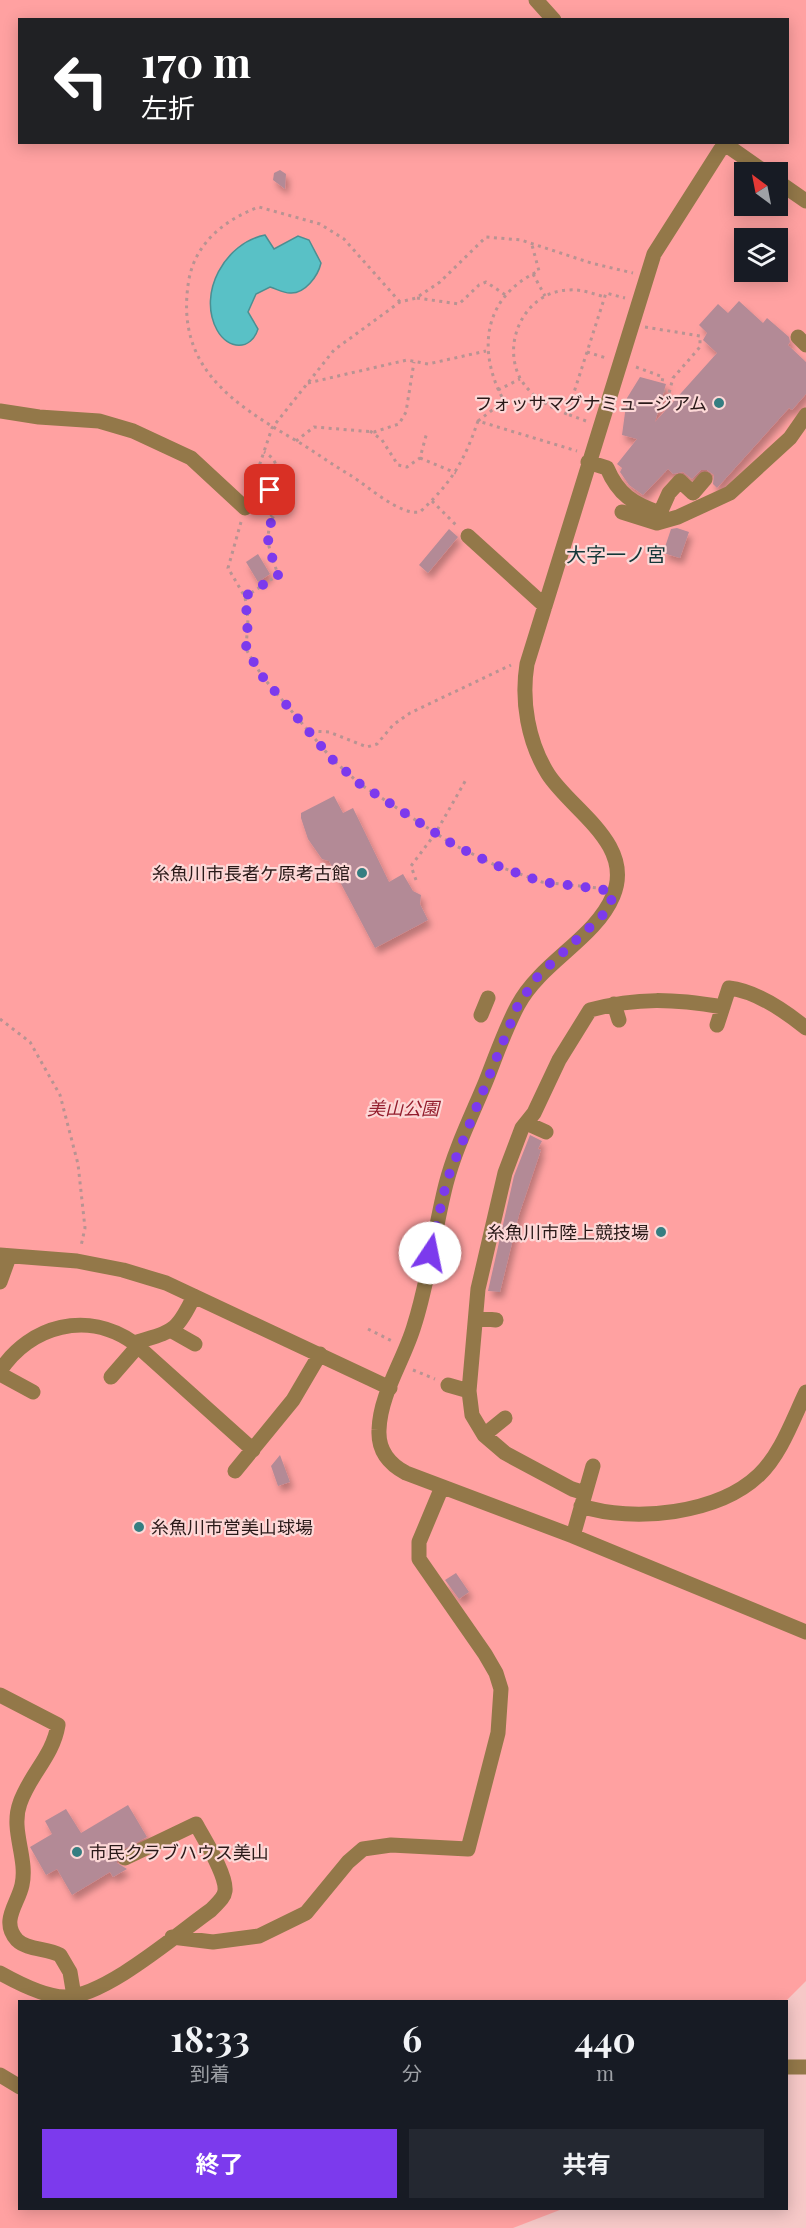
<!DOCTYPE html>
<html lang="ja">
<head>
<meta charset="utf-8">
<style>
	body { margin:0; font-family:"Playfair Display","Noto Sans JP",serif; background:#242831; color:#f1f3f6; height:100vh; display:flex; flex-direction:column; font-size:22px; white-space:nowrap }
	* { box-sizing:border-box; margin:0 }
	p { font-size:20px; color:#9ea1a6 }
	.icon { flex:none; width:33px; height:33px; fill:none; stroke:currentColor; stroke-width:2; stroke-linecap:round; stroke-linejoin:round }
	.map { position:relative; flex:1; overflow:hidden }
	.sheet { position:absolute; left:18px; top:2000px; width:770px; height:210px; display:flex; flex-direction:column; background:#171b24; border-radius:0px; box-shadow:0 3px 15px #0003 }
	.sheet>* { flex:none }
	.top-card { position:absolute; left:18px; top:18px; width:771px; height:126px; border-radius:0px; box-shadow:0 3px 15px #0003; background:#202124; color:#fff; overflow:hidden }
	.needle { width:39px; rotate:328deg }
	.buttons { position:absolute; left:734px; top:162px; display:grid; gap:12px }
	.buttons a { display:grid; place-items:center; width:54px; height:54px; border-radius:0px; background:#171b24; box-shadow:0 3px 15px #0003; font-size:30px }
	.pin { position:absolute; display:grid; place-items:center; width:51px; height:51px; color:#fff; margin:-26px; border-radius:12px; box-shadow:0 3px 9px #0006 }
	.me { position:absolute; width:66px; margin:-33px; rotate:11deg; stroke-linejoin:round; filter:drop-shadow(0 0 4px #0008) }
	.turn { display:flex; align-items:center; gap:21px; height:126px; padding:0 24px; font-size:27px }
	.turn .icon { width:78px; height:78px; stroke-width:2.5 }
	.turn b { display:block; font-size:42px; line-height:51px }
	.eta { display:flex; justify-content:space-evenly; align-items:center; height:102px; text-align:center }
	.eta b { font-size:36px; font-weight:700; line-height:42px }
	.action { display:flex; gap:12px; margin-top:auto; padding:12px 24px }
	.action a { flex:1; height:69px; border-radius:0px; background:#7c3aed; color:#fff; font-size:24px; font-weight:700; line-height:69px; text-align:center }
	.action a+a { background:#242831; color:#f1f3f6 }
	.map>svg:first-child { display:block }
	.green { fill:#ffa1a1; fill-rule:evenodd }
	.water { fill:#59c1c6; stroke:#4b8f92; stroke-width:1.5 }
	.building { fill:#b38a96; filter:url(#shadow) }
	.lines { fill:none; stroke-linecap:round; stroke-linejoin:round }
	.path { stroke:#b89392; stroke-width:3; stroke-dasharray:3 4.5; stroke-linecap:butt }
	.minor { stroke:#937849; stroke-width:15 }
	.route { stroke:#7c3aed; stroke-width:10; stroke-dasharray:0 18 }
	.poi-dot { fill:#357e81; stroke:#fdd8d7; stroke-width:2 }
	.labels { text-anchor:middle; dominant-baseline:central; stroke-width:4.5; stroke-linejoin:round; paint-order:stroke }
	.poi-label { font-size:18px; fill:#2a1a19; stroke:#fdd8d7; text-anchor:end }
	.park-label { font-size:18px; font-style:italic; fill:#931d2d; stroke:#fdd8d7 }
	.neighbourhood-label { font-size:20px; fill:#143738; stroke:#fdd8d7 }
</style>
</head>
<body>
<div class="map">
<svg width="806" height="2228" viewBox="0 0 806 2228">
	<defs>
		<filter id="shadow"><feDropShadow dx="3.5" dy="6" stdDeviation="3" flood-color="#0004"/></filter>
	</defs>
	<rect width="100%" height="100%" fill="#f6c8c7"/>
	<path class="green" d="M0 0H806V1981L786 2001H20V2208H565L513 2228H0ZM20 20H788V142H20ZM744 172H777V206H744ZM744 238H777V272H744Z"/>
	<path class="water" d="M265 235 274 249 298 236 309 240 321 263C318 276 305 294 290 293 283 293 277 289 270 287L256 294 248 312 258 329C251 351 228 350 217 330 197 293 225 243 265 235Z"/>
	<path class="building" d="M280 170 286 174 285 189 273 180 274 173Z
		M739 301 763 323 767 318 789 337 790 342 788 345 806 362V394L792 410 789 408 717 488 713 484 714 475 707 470H701L692 479 683 472 673 474 668 469 643 495 629 485 620 472 622 468 617 464 637 439 622 435 627 398 640 377 666 384 655 422 717 353 703 340 707 333 699 325 718 304 728 313Z
		M677 528 689 532 680 558 663 553 671 529Z
		M449 529 458 537 428 573 419 565Z
		M258 554 270 574 258 582 246 562Z
		M334 796 343 813 353 808 389 882 403 874 413 891 421 895 420 904 428 920 375 948 329 861 322 859 308 839 301 818V813Z
		M530 1135 542 1141 538 1149 541 1150 519 1215 500 1292 488 1291 514 1176Z
		M280 1455 290 1482 278 1486 271 1466Z
		M456 1573 469 1592 459 1599 445 1580Z
		M128 1805 147 1837 117 1853V1863L127 1869 113 1877 110 1872 72 1895 57 1869 46 1875 30 1847 52 1834 45 1821 66 1809 81 1833Z"/>
	<g class="lines">
		<path class="path" d="M533 274 545 296
			M417 298 459 304 479 285 486 282 507 296
			M400 302 344 239 320 224 259 207C226 219 196 242 189 279 174 365 230 402 295 440 314 451 331 464 350 475 368 486 400 516 420 512 451 483 464 462 478 421L577 451
			M645 327 700 336V347L673 378 669 393 664 391
			M587 352 606 358
			M636 367 663 377 662 382
			M308 383 407 360 428 364 486 351
			M498 390 520 379
			M567 414C548 406 531 397 520 378 501 341 526 291 569 290 582 289 593 294 605 297
			M478 421 504 401C477 352 482 297 539 271L532 245
			M586 421 567 414 606 293 625 298
			M370 431 382 440 398 465 407 467 420 458 427 432
			M296 441 314 427 374 432 399 424 406 412 414 362
			M420 458 456 473
			M250 493 272 428 334 350 400 302 416 298 440 282 486 237 521 240 591 263 633 273
			M432 501 458 527
			M259 505 272 516
			M241 522 228 568 245 597 248 619 246 649 262 676 332 759 360 784 454 845 495 865 542 882 598 888
			M245 597 278 575C268 543 262 539 278 506L270 491C277 474 282 462 264 452
			M311 731 329 732 367 747 377 744 393 725 410 713 511 665
			M416 880 411 866 435 834 467 778
			M0 1019 30 1042 60 1095 78 1164 85 1228 81 1246
			M368 1329 392 1341
			M413 1370 435 1379"/>
		<path class="minor" d="M536 0 554 20
			M722 142 765 172
			M724 144 654 254 527 664C521 701 528 742 548 774 571 810 635 844 613 896 595 939 541 962 518 1005 505 1029 496 1056 486 1081 472 1115 455 1149 446 1184 434 1231 429 1280 414 1326 404 1360 380 1394 379 1430 378 1450 389 1464 406 1473L573 1536 806 1632
			M777 181 806 201
			M798 337 806 345
			M0 411 39 417 99 421 133 431 191 458 245 508
			M588 462 607 468C618 494 633 504 660 513L669 493 680 481 693 493 705 479
			M622 512 657 523 678 517 730 493 790 438 806 415
			M468 536 545 606
			M614 1004 619 1020
			M481 1015 488 998
			M717 1025 729 988C756 991 785 1011 806 1028
			M526 1123 546 1132
			M0 1255 77 1261 123 1270 166 1283 390 1388
			M0 1282 9 1257
			M477 1318 496 1320
			M172 1331 195 1344
			M134 1343C172 1331 176 1334 194 1296
			M0 1371C30 1325 88 1310 134 1343L253 1450
			M0 1374 33 1392
			M111 1377 138 1346
			M448 1385 469 1391
			M484 1435 505 1418
			M235 1471 293 1400 320 1354
			M585 1493 572 1489 505 1453 484 1435 472 1415 469 1391 478 1289 505 1173 522 1128 534 1113 559 1060 590 1010C638 997 674 999 723 1007
			M581 1506C634 1523 718 1514 759 1475 781 1454 793 1419 806 1392
			M573 1536 593 1466
			M0 1695 58 1725C53 1756 30 1774 20 1803 10 1830 28 1858 22 1885 18 1904 0 1921 17 1940 27 1950 47 1948 60 1955L70 1972 74 1996
			M172 1937 213 1942 259 1936 306 1913 348 1862 363 1849 391 1845 468 1849 498 1733 501 1689 496 1673 485 1654 419 1559V1542L442 1487
			M0 1973C18 1983 45 1997 65 1997 106 1996 177 1934 211 1910 216 1904 224 1899 225 1891 227 1875 204 1839 196 1824L125 1858
			M786 2067H806
			M0 2075 20 2087"/>
	</g>
	<g class="lines">
		<path class="route" d="M270 490 278 506C262 539 268 543 278 575L244 597 248 619 246 649 262 676 332 759 360 784 454 845 495 865 542 882 601 889 614 894 606 912 538 976 518 1005 447 1180 430 1253"/>
	</g>
	<g class="poi-dot">
		<circle cx="719" cy="403" r="6"/>
		<circle cx="362" cy="873" r="6"/>
		<circle cx="661" cy="1232" r="6"/>
		<circle cx="139" cy="1527" r="6"/>
		<circle cx="77" cy="1852" r="6"/>
	</g>
	<g class="labels">
		<g class="poi-label">
			<text x="707" y="403">フォッサマグナミュージアム</text>
			<text x="350" y="873">糸魚川市長者ケ原考古館</text>
			<text x="649" y="1232">糸魚川市陸上競技場</text>
			<text x="151" y="1527" text-anchor="start">糸魚川市営美山球場</text>
			<text x="89" y="1852" text-anchor="start">市民クラブハウス美山</text>
		</g>
		<g class="park-label">
			<text x="403" y="1108">美山公園</text>
		</g>
		<g class="neighbourhood-label">
			<text x="616" y="553">大字一ノ宮</text>
		</g>
	</g>
</svg>
<div class="buttons">
<a><svg class="needle" viewBox="-14 -14 28 28"><path d="M0-13l5 13h-10z" fill="#e53935"/><path d="M0 13l5-13h-10z" fill="#9ea1a6"/></svg></a>
<a><svg class="icon" aria-label="layers" viewBox="0 0 24 24"><path d="M12 4l9 5-9 5-9-5zM3 14l9 5 9-5"/></svg></a>
</div>
<div class="pin" style="left:270px;top:490px;background:#d93025"><svg class="icon" aria-label="arrive" viewBox="0 0 24 24"><path d="M6 21V4h12l-3 4 3 4H6"/></svg></div>
<svg class="me" style="left:430px;top:1253px" viewBox="-20 -20 40 40"><circle r="19" fill="#fff"/><path d="M0-13L10 11 0 6-10 11z" fill="#7c3aed"/></svg>
<div class="top-card">
<div class="turn"><svg class="icon" aria-label="left" viewBox="0 0 24 24"><path d="M17 20v-9H6M10 6l-5 5 5 5"/></svg><div><b>170 m</b>左折</div></div>
</div>
<section class="sheet">
<div class="eta">
<div><b>18:33</b><p>到着</p></div>
<div><b>6</b><p>分</p></div>
<div><b>440</b><p>m</p></div>
</div>
<div class="action"><a>終了</a><a>共有</a></div>
</section>
</div>
</body>
</html>
